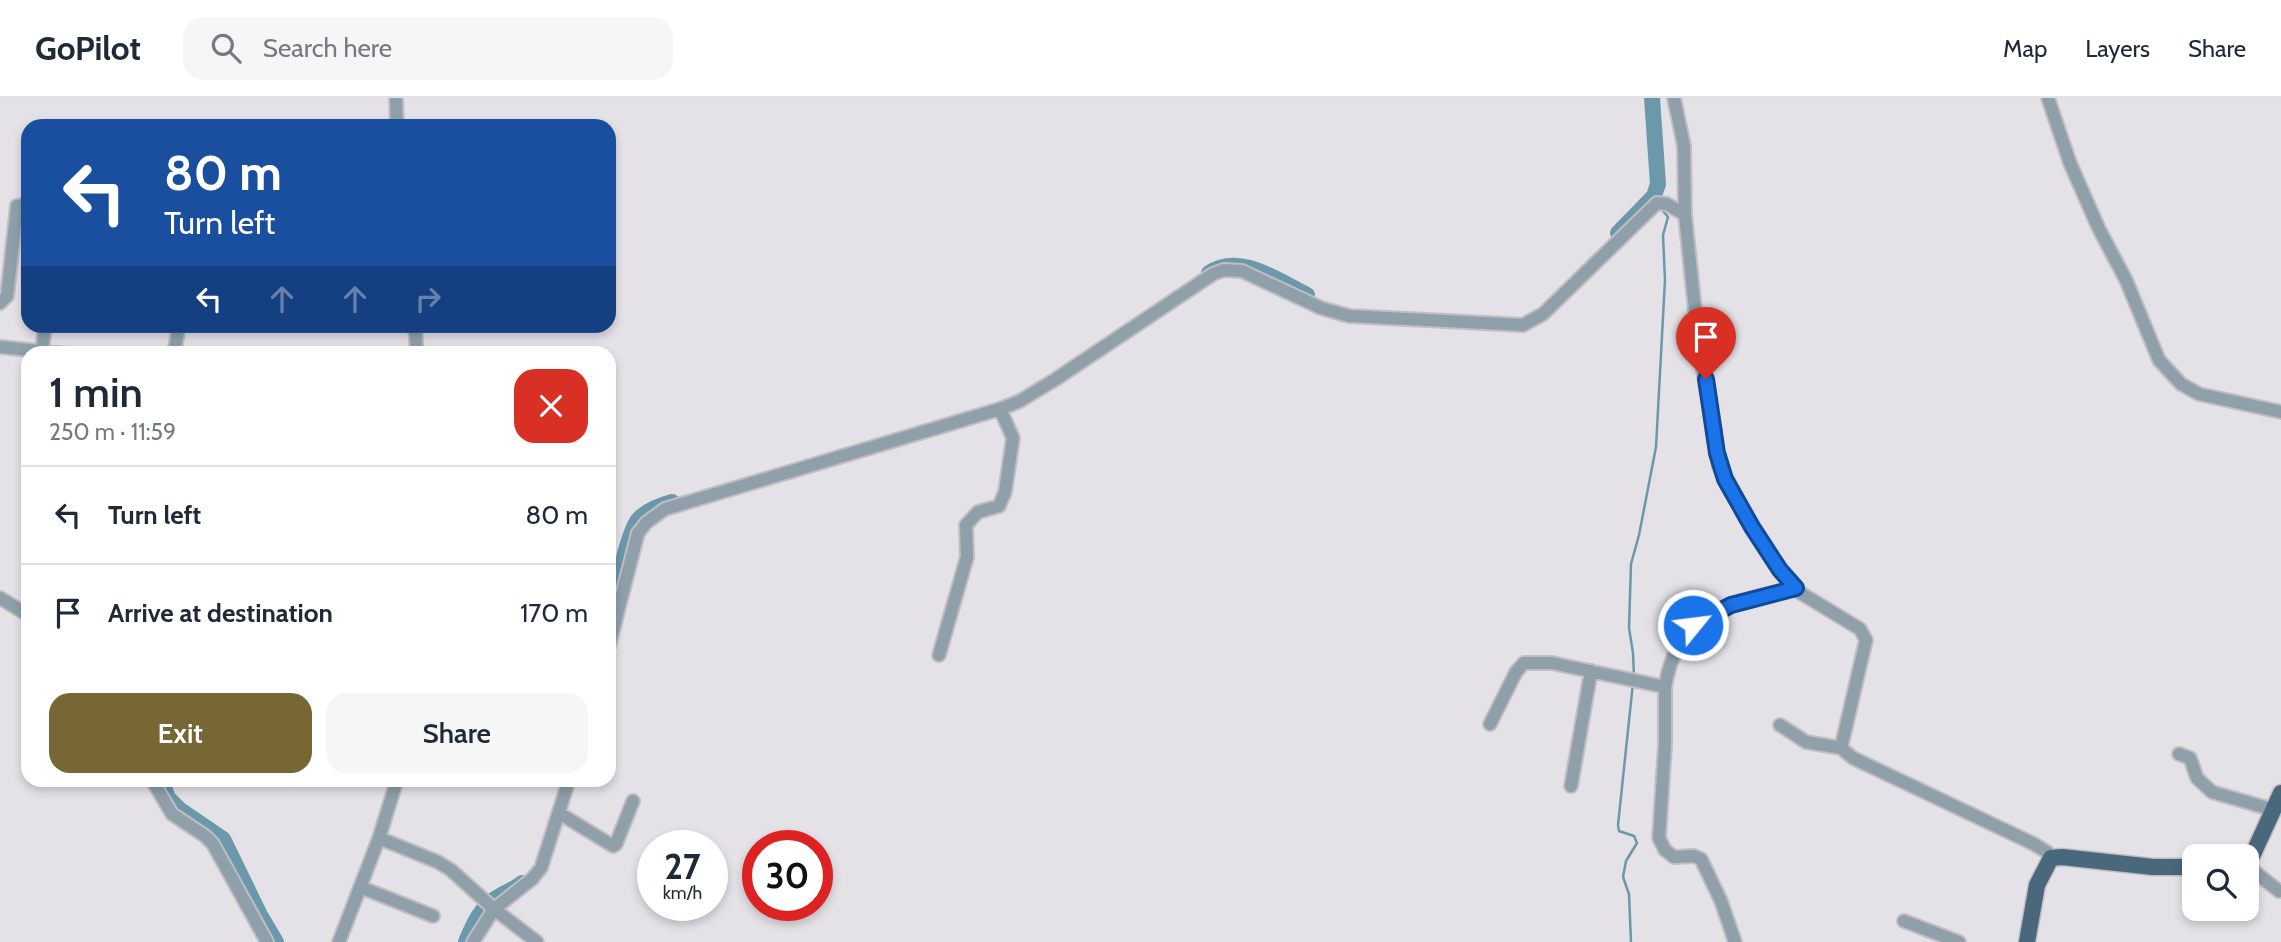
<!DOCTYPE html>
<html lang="en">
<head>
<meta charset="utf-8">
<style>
	body { margin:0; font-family:Cabin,sans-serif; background:#f6f6f7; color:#1f2937; height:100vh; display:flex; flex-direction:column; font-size:26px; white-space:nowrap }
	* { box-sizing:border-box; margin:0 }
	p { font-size:23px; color:#747a83 }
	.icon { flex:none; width:38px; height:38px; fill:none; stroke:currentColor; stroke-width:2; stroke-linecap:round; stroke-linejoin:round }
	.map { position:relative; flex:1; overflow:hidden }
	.panel { position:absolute; left:21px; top:248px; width:595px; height:441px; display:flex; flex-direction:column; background:#fff; border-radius:21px; box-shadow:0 4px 10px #0003 }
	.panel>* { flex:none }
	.guide { position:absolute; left:21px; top:21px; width:595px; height:214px; border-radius:21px; box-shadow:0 4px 10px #0003; background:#1a4fa0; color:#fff; overflow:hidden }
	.controls { position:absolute; left:2182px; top:746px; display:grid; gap:14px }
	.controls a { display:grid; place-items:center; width:77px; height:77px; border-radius:14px; background:#fff; box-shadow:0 4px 10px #0003; font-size:35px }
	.speed { position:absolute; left:637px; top:732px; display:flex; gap:14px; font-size:35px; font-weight:700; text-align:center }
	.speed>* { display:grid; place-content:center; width:91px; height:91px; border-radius:50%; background:#fff; box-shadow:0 4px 10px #0003; line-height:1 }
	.speed small { font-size:18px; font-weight:400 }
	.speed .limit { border:10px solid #d22; background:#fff; color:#111 }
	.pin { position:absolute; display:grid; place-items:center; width:60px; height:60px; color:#fff; margin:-72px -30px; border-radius:50% 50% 50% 0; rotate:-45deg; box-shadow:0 0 7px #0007 }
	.pin .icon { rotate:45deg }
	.me { position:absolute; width:77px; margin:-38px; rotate:61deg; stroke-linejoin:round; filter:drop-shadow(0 0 5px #0008) }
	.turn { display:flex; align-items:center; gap:24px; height:147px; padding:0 28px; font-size:32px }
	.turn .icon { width:91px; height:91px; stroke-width:2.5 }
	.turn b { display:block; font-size:49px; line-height:60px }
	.lanes { display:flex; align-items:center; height:66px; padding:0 28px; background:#0003; justify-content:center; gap:35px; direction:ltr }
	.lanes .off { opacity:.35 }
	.round { display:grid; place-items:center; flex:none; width:74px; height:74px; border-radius:21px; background:#f6f6f7 }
	.head { display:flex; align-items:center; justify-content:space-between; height:119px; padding:0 28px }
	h1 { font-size:42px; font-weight:600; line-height:52px }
	.button { display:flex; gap:14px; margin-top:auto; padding:14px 28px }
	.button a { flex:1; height:80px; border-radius:21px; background:#766735; color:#fff; font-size:28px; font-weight:600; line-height:80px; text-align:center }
	.button a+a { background:#f6f6f7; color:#1f2937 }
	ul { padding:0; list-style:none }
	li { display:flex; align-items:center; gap:21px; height:98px; padding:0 28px; border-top:2px solid #e0e1e3 }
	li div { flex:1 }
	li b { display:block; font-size:26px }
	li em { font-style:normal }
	header { display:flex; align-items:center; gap:42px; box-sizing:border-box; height:98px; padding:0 35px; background:#fff; border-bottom:2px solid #e0e1e3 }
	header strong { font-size:33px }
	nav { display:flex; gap:38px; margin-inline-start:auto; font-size:24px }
	.search { width:490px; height:63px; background:#f6f6f7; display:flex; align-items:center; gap:18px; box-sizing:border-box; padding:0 24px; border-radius:21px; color:#747a83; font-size:26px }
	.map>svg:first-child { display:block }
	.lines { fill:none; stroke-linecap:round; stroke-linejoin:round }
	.stream { stroke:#6c98ab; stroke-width:2.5 }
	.river { stroke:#6c98ab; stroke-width:16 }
	.minor-casing { stroke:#c0bec3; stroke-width:16 }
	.major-casing { stroke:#c0bec3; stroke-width:19 }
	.minor { stroke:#8fa0ab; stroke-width:12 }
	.major { stroke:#49687b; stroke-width:16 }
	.route-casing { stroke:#114b97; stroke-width:18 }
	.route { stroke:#1a73e8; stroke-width:12 }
</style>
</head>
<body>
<header>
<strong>GoPilot</strong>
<div class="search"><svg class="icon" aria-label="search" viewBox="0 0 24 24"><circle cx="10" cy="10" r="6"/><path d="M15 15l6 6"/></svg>Search here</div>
<nav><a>Map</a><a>Layers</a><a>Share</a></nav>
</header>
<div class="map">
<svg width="2281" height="844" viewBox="0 0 2281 844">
	<rect width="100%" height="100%" fill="#e4e2e7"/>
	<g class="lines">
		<path class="stream" d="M1634 579 1633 555 1629 530 1631 466 1639 437 1656 349 1665 182 1663 137 1668 119 1663 113
			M1631 844 1629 796 1623 779 1626 763 1637 745 1634 738 1619 733 1618 727 1633 585"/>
		<path class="river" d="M1618 135 1654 98 1658 86 1652 0
			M1209 175C1240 154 1278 183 1307 197
			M609 523C614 503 627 436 638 422 646 413 661 407 672 404
			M161 682 168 700 179 711 223 741 260 817 276 844
			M466 844C473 827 481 808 498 799 506 794 515 791 522 785"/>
		<defs>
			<path id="minor" d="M396 0 397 28
				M1674 0 1684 48 1685 117 1698 240 1719 368 1752 429 1780 472 1799 494 1860 531 1866 542 1841 650 1853 660 2034 746 2047 754 2051 760
				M2048 0 2070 65 2099 131 2126 182 2159 262 2181 286 2199 296 2281 314
				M0 205 7 198 17 108 28 106
				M415 228 417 256
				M0 249 68 256
				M42 253 45 228
				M174 256 179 228
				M0 500 28 517
				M609 548 638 435 647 424 665 411 1000 311 1020 303 1056 281 1213 176 1224 172 1242 173 1321 210 1349 218 1523 227 1543 216 1657 105 1667 106 1685 117
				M939 557 967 459 966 427 978 414 999 408 1005 394 1013 340 1000 311
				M1665 589V647L1659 740 1665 752 1674 759 1694 758 1701 761 1721 803 1735 844
				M1490 626 1516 574 1524 565H1552L1665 589C1678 510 1730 507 1796 490
				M1780 627 1806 644 1841 650
				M2179 656 2190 660 2197 680 2212 694 2274 712
				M152 682 172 716 205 738 213 746 267 844
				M1571 688 1591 573
				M559 715 613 748 616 746 633 703
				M379 740 438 764 451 772 494 811 537 844
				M2247 764 2255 774 2279 793
				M360 789 433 818
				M1904 823 1959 844
				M339 844 379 740 397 682
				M473 844 494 811 532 781 541 770 569 682"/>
			<path id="major" d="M2247 762 2253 756 2281 695
				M2027 844 2037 787 2051 760 2062 759 2153 769H2194"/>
		</defs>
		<use href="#minor" class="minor-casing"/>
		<use href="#major" class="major-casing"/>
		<use href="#minor" class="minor"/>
		<use href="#major" class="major"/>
	</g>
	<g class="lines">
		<defs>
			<path id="route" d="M1693 527 1731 507 1796 490 1780 472 1752 429 1725 381 1717 355 1706 281"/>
		</defs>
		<use href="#route" class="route-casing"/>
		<use href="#route" class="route"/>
	</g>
</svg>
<div class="controls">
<a><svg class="icon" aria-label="search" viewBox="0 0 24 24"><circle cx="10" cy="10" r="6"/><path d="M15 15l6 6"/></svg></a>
</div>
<div class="speed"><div>27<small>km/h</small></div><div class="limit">30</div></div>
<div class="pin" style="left:1706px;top:281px;background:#d93025"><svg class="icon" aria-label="arrive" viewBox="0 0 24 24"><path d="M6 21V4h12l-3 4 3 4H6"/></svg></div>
<svg class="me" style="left:1693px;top:527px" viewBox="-20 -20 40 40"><circle r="17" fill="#1a73e8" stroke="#fff" stroke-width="3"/><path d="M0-11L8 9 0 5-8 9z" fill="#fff"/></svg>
<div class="guide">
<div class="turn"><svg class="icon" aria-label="left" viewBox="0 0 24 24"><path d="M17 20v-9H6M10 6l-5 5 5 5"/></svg><div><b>80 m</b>Turn left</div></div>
<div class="lanes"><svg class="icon" aria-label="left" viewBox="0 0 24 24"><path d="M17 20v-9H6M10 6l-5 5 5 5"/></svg><svg class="icon off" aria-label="ahead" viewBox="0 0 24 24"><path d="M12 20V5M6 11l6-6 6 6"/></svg><svg class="icon off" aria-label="ahead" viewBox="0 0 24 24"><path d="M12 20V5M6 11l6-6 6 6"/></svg><svg class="icon off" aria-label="right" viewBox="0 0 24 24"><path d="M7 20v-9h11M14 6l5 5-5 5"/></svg></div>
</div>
<section class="panel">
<div class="head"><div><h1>1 min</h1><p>250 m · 11:59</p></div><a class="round" style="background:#d93025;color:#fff"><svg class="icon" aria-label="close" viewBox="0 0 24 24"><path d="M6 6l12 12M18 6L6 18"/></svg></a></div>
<ul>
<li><svg class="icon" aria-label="left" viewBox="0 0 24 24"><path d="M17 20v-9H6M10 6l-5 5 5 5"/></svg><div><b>Turn left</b></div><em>80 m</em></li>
<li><svg class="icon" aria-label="arrive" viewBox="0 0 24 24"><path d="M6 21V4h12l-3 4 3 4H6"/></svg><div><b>Arrive at destination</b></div><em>170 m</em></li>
</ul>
<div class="button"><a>Exit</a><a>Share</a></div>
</section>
</div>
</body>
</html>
